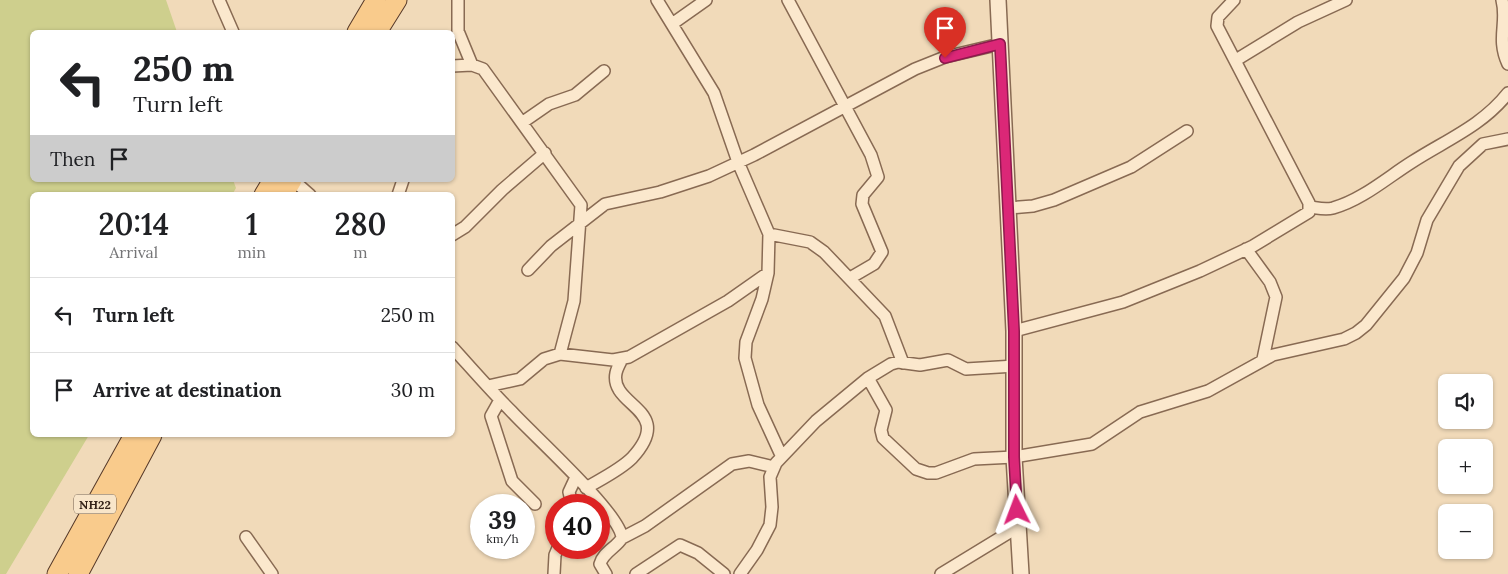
<!DOCTYPE html>
<html lang="en">
<head>
<meta charset="utf-8">
<style>
	body { margin:0; font-family:Lora,serif; background:#f6f6f6; color:#202124; height:100vh; display:flex; flex-direction:column; font-size:19px; white-space:nowrap }
	* { box-sizing:border-box; margin:0 }
	p { font-size:16px; color:#757577 }
	.icon { flex:none; width:28px; height:28px; fill:none; stroke:currentColor; stroke-width:2; stroke-linecap:round; stroke-linejoin:round }
	.map { position:relative; flex:1; overflow:hidden }
	.drawer { position:absolute; left:30px; top:192px; width:425px; height:245px; display:flex; flex-direction:column; background:#fff; border-radius:8px; box-shadow:0 1px 4px #0004 }
	.drawer>* { flex:none }
	.top-card { position:absolute; left:30px; top:30px; width:425px; height:152px; border-radius:8px; box-shadow:0 1px 4px #0004; background:#fff; color:#202124; overflow:hidden }
	.buttons { position:absolute; left:1438px; top:374px; display:grid; gap:10px }
	.buttons a { display:grid; place-items:center; width:55px; height:55px; border-radius:8px; background:#fff; box-shadow:0 1px 4px #0004; font-size:25px }
	.speed { position:absolute; left:470px; top:494px; display:flex; gap:10px; font-size:25px; font-weight:700; text-align:center }
	.speed>* { display:grid; place-content:center; width:65px; height:65px; border-radius:50%; background:#fff; box-shadow:0 1px 4px #0004; line-height:1 }
	.speed small { font-size:12px; font-weight:400 }
	.speed .limit { border:8px solid #d22; background:#fff; color:#111 }
	.pin { position:absolute; display:grid; place-items:center; width:42px; height:42px; color:#fff; margin:-51px -21px; border-radius:50% 50% 50% 0; rotate:-45deg; box-shadow:0 0 5px #0007 }
	.pin .icon { rotate:45deg }
	.me { position:absolute; width:55px; margin:-28px; rotate:357deg; stroke-linejoin:round; filter:drop-shadow(0 0 4px #0008) }
	.turn { display:flex; align-items:center; gap:18px; height:105px; padding:0 20px; font-size:22px }
	.turn .icon { width:65px; height:65px; stroke-width:2.5 }
	.turn b { display:block; font-size:35px; line-height:42px }
	.then { display:flex; align-items:center; height:48px; padding:0 20px; background:#0003; gap:10px; font-size:19px }
	.eta { display:flex; justify-content:space-evenly; align-items:center; height:85px; text-align:center }
	.eta b { font-size:30px; font-weight:600; line-height:35px }
	ul { padding:0; list-style:none }
	li { display:flex; align-items:center; gap:15px; height:75px; padding:0 20px; border-top:1px solid #e0e0e0 }
	li div { flex:1 }
	li b { display:block; font-size:19px }
	li em { font-style:normal }
	.map>svg:first-child { display:block }
	.green { fill:#cecf8d }
	.lines { fill:none; stroke-linecap:round; stroke-linejoin:round }
	.minor-casing { stroke:#886a53; stroke-width:14 }
	.tertiary-casing { stroke:#886a53; stroke-width:18 }
	.primary-casing { stroke:#553828; stroke-width:21 }
	.minor { stroke:#fbe8cd; stroke-width:11 }
	.tertiary { stroke:#fbe8cd; stroke-width:15 }
	.primary { stroke:#f9cb8c; stroke-width:19 }
	.route-casing { stroke:#8e194d; stroke-width:12 }
	.route { stroke:#db2777; stroke-width:9 }
	.labels { text-anchor:middle; dominant-baseline:central; stroke-width:4.5; stroke-linejoin:round; paint-order:stroke }
	.shield { fill:#f8e5c9; stroke:#705e4e; stroke-width:1 }
	.shield-label { font-size:12px; font-weight:bold; fill:#362419 }
</style>
</head>
<body>
<div class="map">
<svg width="1508" height="574" viewBox="0 0 1508 574">
	<rect width="100%" height="100%" fill="#f1dab9"/>
	<path class="green" d="M0 0H166L177 32H32V180H233L236 188 232 195H32V435H89L6 574H0Z"/>
	<g class="lines">
		<defs>
			<path id="minor" d="M219 0 233 32
				M458 0V31L472 65
				M657 0 714 93 738 162 769 234 768 273 762 299 746 342 745 358 758 405 781 455
				M788 0 871 155 878 177 863 195 862 204 882 252 874 264 850 278
				M1502 0C1508 23 1496 38 1508 64
				M672 24 706 0
				M1236 60 1298 22 1346 0
				M452 66 472 65 483 69 581 205 574 301 560 354
				M523 122 549 104 575 95 604 71
				M293 180 310 195
				M398 195 403 180
				M1310 207C1318 208 1325 210 1333 208 1362 200 1388 177 1412 162 1446 140 1482 126 1508 93
				M1008 208 1033 206 1054 200 1131 167 1187 131
				M769 234 810 242 824 252 885 316 903 363
				M452 235 465 227 502 190 545 153
				M1246 249 1270 282 1276 297 1263 359
				M528 270 551 246 605 204 660 192 709 176 754 155 915 69 945 57 1000 44
				M1014 331 1123 302 1200 271 1253 246 1309 212V203L1217 26 1218 17 1234 0
				M452 347C472 369 491 391 512 412 532 434 621 514 622 538 616 548 603 552 600 564L606 574
				M868 378 886 410 881 430 883 438 916 469 928 473H936L974 459 1014 457 1092 444 1140 412 1208 391 1273 355 1344 339 1356 333 1366 325 1404 278 1417 253 1427 220 1459 166 1483 144 1508 139
				M488 386 520 379 544 359 560 354 613 360 629 357 728 301 768 273
				M500 400 491 416 512 481 535 504
				M586 488C601 479 620 470 632 458 677 409 609 407 616 373 617 368 620 363 622 359
				M572 505 569 492 576 477
				M246 537 272 574
				M622 538 645 526 732 464 749 461 774 467
				M554 574 555 555 558 548
				M636 574 680 545 698 553 724 574
				M740 574 757 550 770 525 772 507 770 477 776 463 816 421 868 378 891 364 898 362 920 365 948 360 966 369 1015 366
				M941 574 1018 527"/>
			<path id="tertiary" d="M998 0 1014 331V457L1021 574"/>
			<path id="primary" d="M357 32 376 0
				M377 32 397 0
				M264 195 273 180
				M283 195 292 180
				M57 574 134 435
				M78 574 152 435"/>
		</defs>
		<use href="#minor" class="minor-casing"/>
		<use href="#tertiary" class="tertiary-casing"/>
		<use href="#primary" class="primary-casing"/>
		<use href="#minor" class="minor"/>
		<use href="#tertiary" class="tertiary"/>
		<use href="#primary" class="primary"/>
	</g>
	<g class="lines">
		<defs>
			<path id="route" d="M945 58 1000 44 1014 331V457L1017 510"/>
		</defs>
		<use href="#route" class="route-casing"/>
		<use href="#route" class="route"/>
	</g>
	<g class="labels">
		<rect class="shield" x="74" y="494.5" width="42" height="19" rx="4"/>
		<g class="shield-label">
			<text x="95" y="504">NH22</text>
		</g>
	</g>
</svg>
<div class="buttons">
<a><svg class="icon" aria-label="sound" viewBox="0 0 24 24"><path d="M4 9h4l5-4v14l-5-4H4zM17 9q2 3 0 6"/></svg></a>
<a>+</a>
<a>−</a>
</div>
<div class="speed"><div>39<small>km/h</small></div><div class="limit">40</div></div>
<div class="pin" style="left:945px;top:58px;background:#d93025"><svg class="icon" aria-label="arrive" viewBox="0 0 24 24"><path d="M6 21V4h12l-3 4 3 4H6"/></svg></div>
<svg class="me" style="left:1017px;top:510px" viewBox="-20 -20 40 40"><path d="M0-17L14 15 0 8-14 15z" fill="#db2777" stroke="#fff" stroke-width="4"/></svg>
<div class="top-card">
<div class="turn"><svg class="icon" aria-label="left" viewBox="0 0 24 24"><path d="M17 20v-9H6M10 6l-5 5 5 5"/></svg><div><b>250 m</b>Turn left</div></div>
<div class="then">Then<svg class="icon" aria-label="arrive" viewBox="0 0 24 24"><path d="M6 21V4h12l-3 4 3 4H6"/></svg></div>
</div>
<section class="drawer">
<div class="eta">
<div><b>20:14</b><p>Arrival</p></div>
<div><b>1</b><p>min</p></div>
<div><b>280</b><p>m</p></div>
</div>
<ul>
<li><svg class="icon" aria-label="left" viewBox="0 0 24 24"><path d="M17 20v-9H6M10 6l-5 5 5 5"/></svg><div><b>Turn left</b></div><em>250 m</em></li>
<li><svg class="icon" aria-label="arrive" viewBox="0 0 24 24"><path d="M6 21V4h12l-3 4 3 4H6"/></svg><div><b>Arrive at destination</b></div><em>30 m</em></li>
</ul>
</section>
</div>
</body>
</html>
